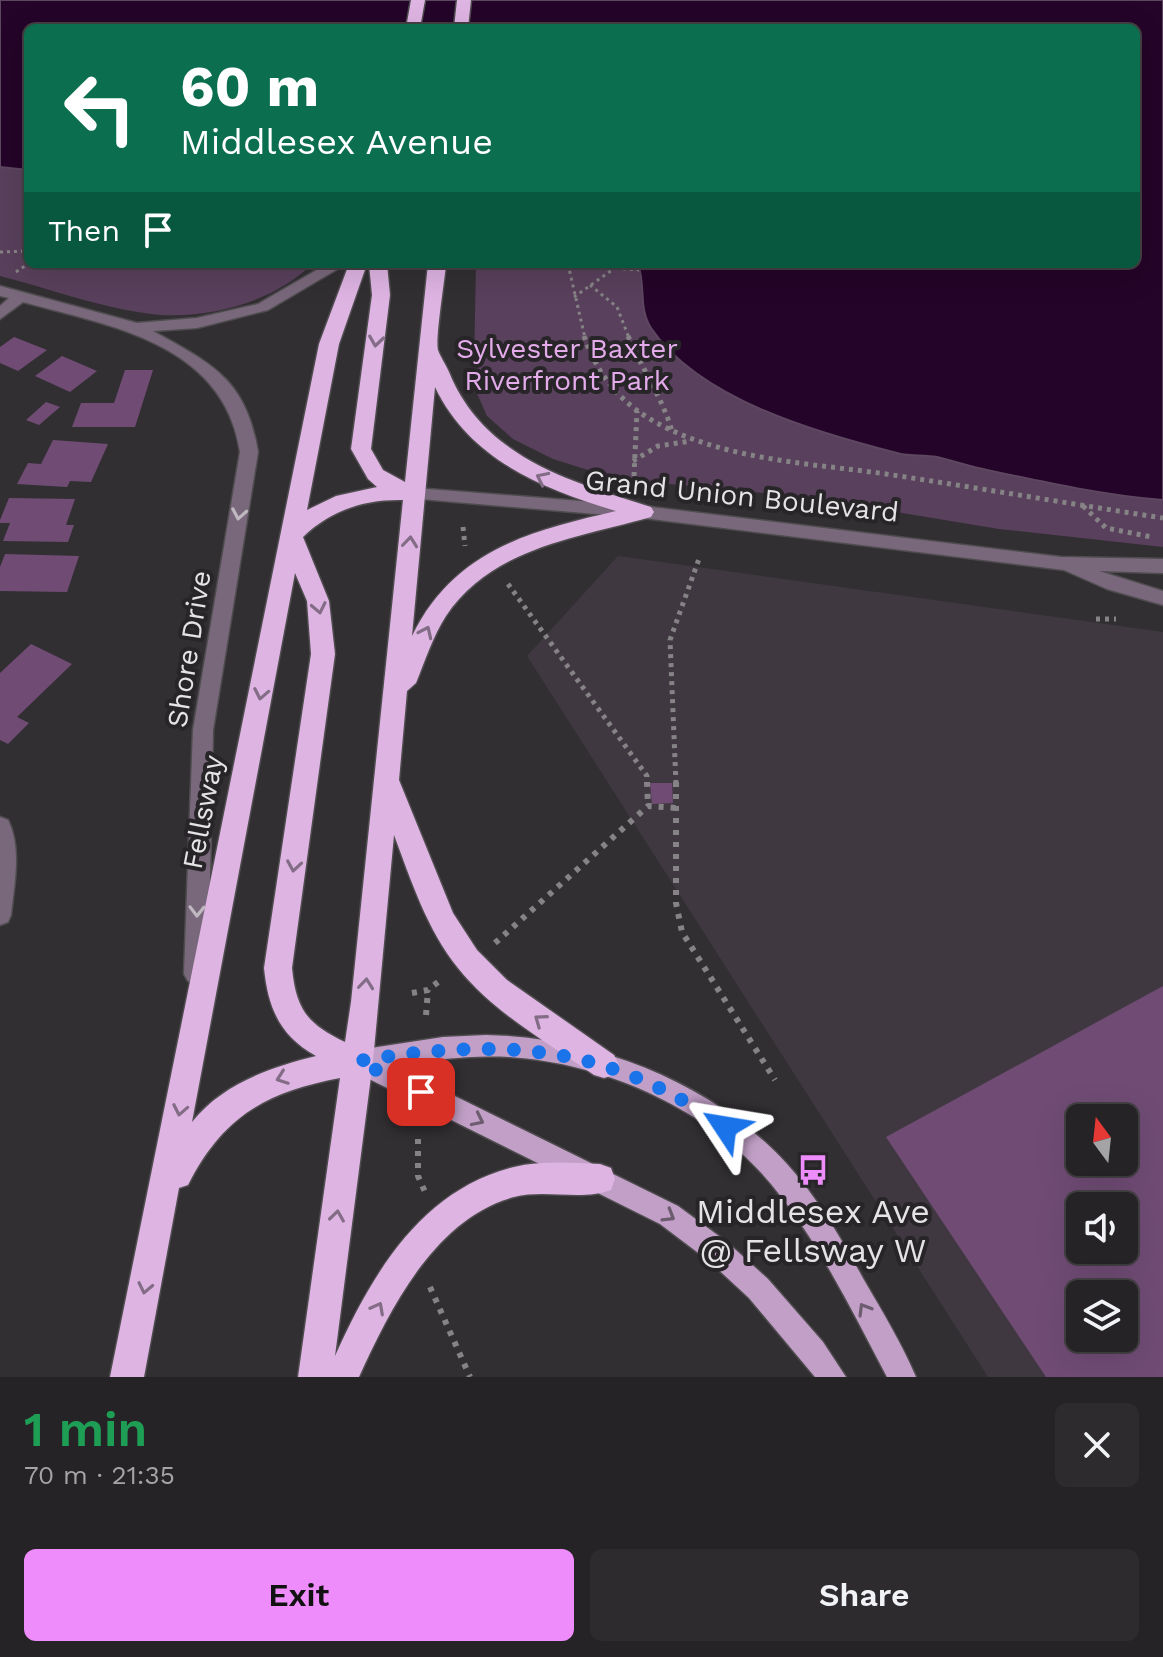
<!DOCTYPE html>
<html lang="en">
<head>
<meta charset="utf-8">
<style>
	body { margin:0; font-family:"Work Sans",sans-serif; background:#2e2b2e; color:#f1f3f6; height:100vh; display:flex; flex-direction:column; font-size:30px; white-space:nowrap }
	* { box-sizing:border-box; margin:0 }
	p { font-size:26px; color:#a4a4a7 }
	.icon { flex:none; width:44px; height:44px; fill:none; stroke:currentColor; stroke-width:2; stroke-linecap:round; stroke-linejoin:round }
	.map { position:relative; height:1377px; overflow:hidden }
	.panel { display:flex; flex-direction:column; background:#262326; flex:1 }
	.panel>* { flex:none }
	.hud { position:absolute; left:24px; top:24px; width:1116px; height:244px; border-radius:12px; box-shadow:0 8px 32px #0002,0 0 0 2px #424043; background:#0b6e4f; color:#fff; overflow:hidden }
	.needle { width:52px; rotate:345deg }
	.fabs { position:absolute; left:1066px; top:1104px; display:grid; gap:16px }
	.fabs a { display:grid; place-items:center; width:72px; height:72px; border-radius:12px; background:#262326; box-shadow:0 8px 32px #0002,0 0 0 2px #424043; font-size:40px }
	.pin { position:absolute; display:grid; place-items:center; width:68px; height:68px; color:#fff; margin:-34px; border-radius:16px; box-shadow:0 4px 12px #0006 }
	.me { position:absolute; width:88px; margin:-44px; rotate:303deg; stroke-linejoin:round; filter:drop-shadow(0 0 6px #0008) }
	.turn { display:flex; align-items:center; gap:28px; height:168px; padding:0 24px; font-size:36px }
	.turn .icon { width:104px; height:104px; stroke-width:2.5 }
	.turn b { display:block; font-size:56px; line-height:68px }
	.then { display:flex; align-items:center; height:76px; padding:0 24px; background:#0003; gap:16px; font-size:30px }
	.round { display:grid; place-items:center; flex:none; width:84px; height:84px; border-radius:12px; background:#2e2b2e }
	.overview { display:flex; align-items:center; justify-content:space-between; height:136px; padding:0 24px }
	h1 { font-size:48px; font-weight:600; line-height:60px; color:#1e9e55 }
	.cta { display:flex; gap:16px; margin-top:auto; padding:16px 24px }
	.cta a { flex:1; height:92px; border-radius:12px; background:#ed8cfa; color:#111; font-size:32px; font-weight:600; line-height:92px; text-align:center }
	.cta a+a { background:#2e2b2e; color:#f1f3f6 }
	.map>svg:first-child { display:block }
	.built { fill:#3f3840; fill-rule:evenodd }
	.green { fill:#59405c }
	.water { fill:#240428; stroke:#5e4761; stroke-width:2 }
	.building { fill:#704c75; fill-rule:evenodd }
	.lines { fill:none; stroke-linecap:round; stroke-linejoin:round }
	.minor-casing { stroke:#4f4c4f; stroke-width:3 }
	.major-casing { stroke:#4f4c4f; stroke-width:3 }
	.highway-casing { stroke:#4f4c4f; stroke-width:3 }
	.path-far2 { stroke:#868386; stroke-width:3; stroke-dasharray:3 4; stroke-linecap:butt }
	.path-far1 { stroke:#868386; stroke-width:5; stroke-dasharray:4 5; stroke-linecap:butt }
	.path { stroke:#868386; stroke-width:6; stroke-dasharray:5 7; stroke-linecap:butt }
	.minor { fill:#79687b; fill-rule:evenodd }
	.major { fill:#c19fc6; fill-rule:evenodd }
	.highway { fill:#deb4e3; fill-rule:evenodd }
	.oneway { stroke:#836c86 }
	.oneway2 { stroke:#bfb8c0 }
	.oneway3 { stroke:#6d5c70 }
	.route { stroke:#1a73e8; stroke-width:14; stroke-dasharray:0 25.2 }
	.labels { text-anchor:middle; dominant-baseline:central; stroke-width:8; stroke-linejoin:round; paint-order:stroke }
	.park-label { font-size:28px; fill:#e4abeb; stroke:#282529 }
	.street-label { font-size:28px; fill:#e5e3e5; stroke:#282529 }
	.near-poi-label { font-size:34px; fill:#e5e3e5; stroke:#282529 }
</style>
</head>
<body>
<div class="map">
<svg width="1163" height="1377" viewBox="0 0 1163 1377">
	<rect width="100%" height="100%" fill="#322f33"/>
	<path class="built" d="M618 556 1163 632V1377H988L527 656ZM1080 1118H1124V1162H1080ZM1080 1206H1124V1250H1080ZM1080 1294H1124V1338H1080Z"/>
	<path class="green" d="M0 167 28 170V264H312C272 304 200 322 144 313 96 306 47 288 0 276Z
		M476 264H638L649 325 661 341 692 369 751 404 801 424 904 454 936 457 1080 488 1163 500V547L999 529 806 497 617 479 553 459 513 439 487 416 476 391 474 367Z"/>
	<path class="water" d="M0 0H1163V500C1101 495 1039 481 978 468 964 465 951 460 937 457 925 455 912 456 901 454 821 434 699 400 651 328 638 308 646 286 638 264H1136V28H28V170L0 167Z"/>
	<path class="building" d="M14 337 47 350 18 371 0 363V347Z
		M62 356 97 371 70 392 35 376Z
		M125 370H153L135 427H72L81 403H114Z
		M46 402 60 407 39 425 26 420Z
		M53 440 108 444 91 482 70 481 67 487 17 484 28 463 41 464Z
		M9 498 75 499 66 525H74L68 542 3 541 10 523H0V520Z
		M5 554 79 556 67 592 0 591V567Z
		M31 644 72 664 17 717 29 723 8 744 0 740V673Z
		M650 783H672L673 803 652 804Z
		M1163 986V1377H1046L886 1137ZM1080 1118H1124V1162H1080ZM1080 1206H1124V1250H1080ZM1080 1294H1124V1338H1080Z"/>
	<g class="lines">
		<defs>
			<path id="minor" d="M327 264H346L268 310 197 328 153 331C212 364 246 379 258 452L213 730 208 974 204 981 196 984 188 981 184 974 193 730 240 452C224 344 112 326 23 302L0 319V306L9 298 0 296V286L137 323 197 318 258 304Z
				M415 488 643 506 1061 557 1163 559V573L1099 571 1163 591V605L1107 589 1064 570 643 518 409 498 406 494Z
				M0 817 8 820C22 848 14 885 11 915L8 922 0 925Z"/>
			<path id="major" d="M486 1035C595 1037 712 1082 787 1164 818 1198 842 1240 864 1280 882 1311 902 1344 916 1377H887C852 1311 819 1242 771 1184 709 1109 605 1063 509 1057 470 1055 431 1060 394 1066L678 1206 727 1242 768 1279 823 1342 846 1377H815L749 1298 709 1261 660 1224 349 1069 346 1061 349 1053 358 1050 443 1037Z"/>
			<path id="highway" d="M411 0H425L420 28H406Z
				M457 0H471L468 28H454Z
				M349 264H367L339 344 307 510 336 496 377 487 368 479 351 449 372 295 369 264H387L390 295 371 449 383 470 405 482 428 264H446C445 279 435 339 438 350 440 356 446 365 449 372 484 458 570 481 651 507L654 512 651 517C578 538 492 547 446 616 433 636 425 661 416 683L407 691 399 780 453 913 477 950 507 980 614 1055 619 1065 614 1075 604 1078 594 1075C547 1042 494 1013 458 968 427 930 411 880 394 835L373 1061 335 1356C372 1274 421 1190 514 1167 542 1160 572 1163 600 1164L611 1168 615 1179 611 1190C582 1201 545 1189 514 1197 435 1218 390 1309 359 1377H298L340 1078C266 1092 223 1116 188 1185L179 1188 144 1377H110L319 344ZM435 387C470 460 543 489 616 511 530 531 454 550 412 636ZM403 500 351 1002 345 1042C307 1024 296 1009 292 968L335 654 329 601 303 537C331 510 365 499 403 500ZM295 573 307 601 311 654 264 968C268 1008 280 1036 316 1056 271 1067 222 1084 192 1122Z"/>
		</defs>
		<use href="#minor" class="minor-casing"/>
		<use href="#major" class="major-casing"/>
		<use href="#highway" class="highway-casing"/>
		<path class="path-far2" d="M0 252 28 251
			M553 264 639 270
			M568 264 585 338
			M16 272 28 264
			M590 285 617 307 629 338
			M574 297 612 270"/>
		<path class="path-far1" d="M584 336C597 373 617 399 650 419 719 460 809 463 886 474 979 488 1071 504 1163 518
			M628 336C642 369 662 397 672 431
			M633 461 658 446 691 441
			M634 476 637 411
			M1083 506 1106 528 1152 537
			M463 527 465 546
			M508 584 647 776V784
			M1096 619H1116
			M676 784 670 640 700 556"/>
		<path class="path" d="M647 782 648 806
			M676 782V903L682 932 775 1080
			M495 943 648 806 676 808
			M412 993 428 990 443 978
			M426 1015 428 990
			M418 1139V1176L425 1192
			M430 1287 470 1377"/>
		<use href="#minor" class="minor"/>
		<use href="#major" class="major"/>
		<use href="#highway" class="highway"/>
	</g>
	<defs><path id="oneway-chevron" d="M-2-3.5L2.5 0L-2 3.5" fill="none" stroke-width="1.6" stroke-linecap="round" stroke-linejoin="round" transform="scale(2)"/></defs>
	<g class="oneway">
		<use href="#oneway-chevron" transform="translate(376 341) rotate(98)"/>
		<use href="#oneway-chevron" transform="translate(542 478) rotate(-154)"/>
		<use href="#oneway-chevron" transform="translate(410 542) rotate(-84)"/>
		<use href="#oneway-chevron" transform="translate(319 608) rotate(78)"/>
		<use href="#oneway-chevron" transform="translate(426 632) rotate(-65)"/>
		<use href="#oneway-chevron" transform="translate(261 694) rotate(101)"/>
		<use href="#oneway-chevron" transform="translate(294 866) rotate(99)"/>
		<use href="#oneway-chevron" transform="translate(366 984) rotate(-84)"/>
		<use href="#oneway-chevron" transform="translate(540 1020) rotate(-144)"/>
		<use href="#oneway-chevron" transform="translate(282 1078) rotate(160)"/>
		<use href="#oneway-chevron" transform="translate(180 1110) rotate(101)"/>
		<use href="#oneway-chevron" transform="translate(337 1216) rotate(-82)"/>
		<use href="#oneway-chevron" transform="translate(145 1288) rotate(102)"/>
		<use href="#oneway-chevron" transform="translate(378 1308) rotate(-62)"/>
	</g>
	<g class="oneway2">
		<use href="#oneway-chevron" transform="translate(239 514) rotate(100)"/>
		<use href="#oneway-chevron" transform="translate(197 911) rotate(91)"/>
	</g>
	<g class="oneway3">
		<use href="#oneway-chevron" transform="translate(478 1120) rotate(26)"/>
		<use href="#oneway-chevron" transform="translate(669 1216) rotate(31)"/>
		<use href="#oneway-chevron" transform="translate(864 1309) rotate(-121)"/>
	</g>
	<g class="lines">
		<path class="route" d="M421 1092 358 1061C499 1038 603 1042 725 1127"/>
	</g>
	<defs>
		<symbol id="bus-bare" viewBox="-9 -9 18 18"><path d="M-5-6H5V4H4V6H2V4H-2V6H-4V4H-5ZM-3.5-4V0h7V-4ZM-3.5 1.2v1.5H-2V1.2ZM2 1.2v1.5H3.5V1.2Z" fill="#ed8cfa" stroke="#282529" stroke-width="2.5" paint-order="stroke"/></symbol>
	</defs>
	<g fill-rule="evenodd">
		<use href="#bus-bare" x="791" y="1148" width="44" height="44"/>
	</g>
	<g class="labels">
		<g class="park-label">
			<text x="567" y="348">Sylvester Baxter<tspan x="567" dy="32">Riverfront Park</tspan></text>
		</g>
		<g class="street-label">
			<text transform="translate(742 496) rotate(6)">Grand Union Boulevard</text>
			<text transform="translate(189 649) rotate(-81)">Shore Drive</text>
			<text transform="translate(203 812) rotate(-79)">Fellsway</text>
		</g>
		<g class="near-poi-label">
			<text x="813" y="1211">Middlesex Ave<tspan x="813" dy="39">@ Fellsway W</tspan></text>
		</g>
	</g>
</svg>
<div class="fabs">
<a><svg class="needle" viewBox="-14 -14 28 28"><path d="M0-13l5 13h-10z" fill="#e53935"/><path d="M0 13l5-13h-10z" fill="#a4a4a7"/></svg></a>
<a><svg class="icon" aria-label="sound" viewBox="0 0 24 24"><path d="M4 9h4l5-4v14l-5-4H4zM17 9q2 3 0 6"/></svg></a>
<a><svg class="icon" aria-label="layers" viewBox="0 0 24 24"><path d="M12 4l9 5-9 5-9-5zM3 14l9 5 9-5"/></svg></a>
</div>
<div class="pin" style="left:421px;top:1092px;background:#d93025"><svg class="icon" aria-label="arrive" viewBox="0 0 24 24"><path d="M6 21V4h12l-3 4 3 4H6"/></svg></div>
<svg class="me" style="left:725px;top:1127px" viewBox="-20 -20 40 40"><path d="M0-17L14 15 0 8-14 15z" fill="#1a73e8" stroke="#fff" stroke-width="4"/></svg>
<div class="hud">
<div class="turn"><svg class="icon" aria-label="left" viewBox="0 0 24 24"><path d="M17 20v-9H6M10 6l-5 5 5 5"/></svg><div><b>60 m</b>Middlesex Avenue</div></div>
<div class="then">Then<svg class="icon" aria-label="arrive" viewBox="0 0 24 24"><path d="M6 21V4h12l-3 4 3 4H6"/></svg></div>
</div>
</div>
<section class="panel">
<div class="overview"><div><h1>1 min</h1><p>70 m · 21:35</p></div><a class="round"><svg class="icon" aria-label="close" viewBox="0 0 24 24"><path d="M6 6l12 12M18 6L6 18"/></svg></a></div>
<div class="cta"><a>Exit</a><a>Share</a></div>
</section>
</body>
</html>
